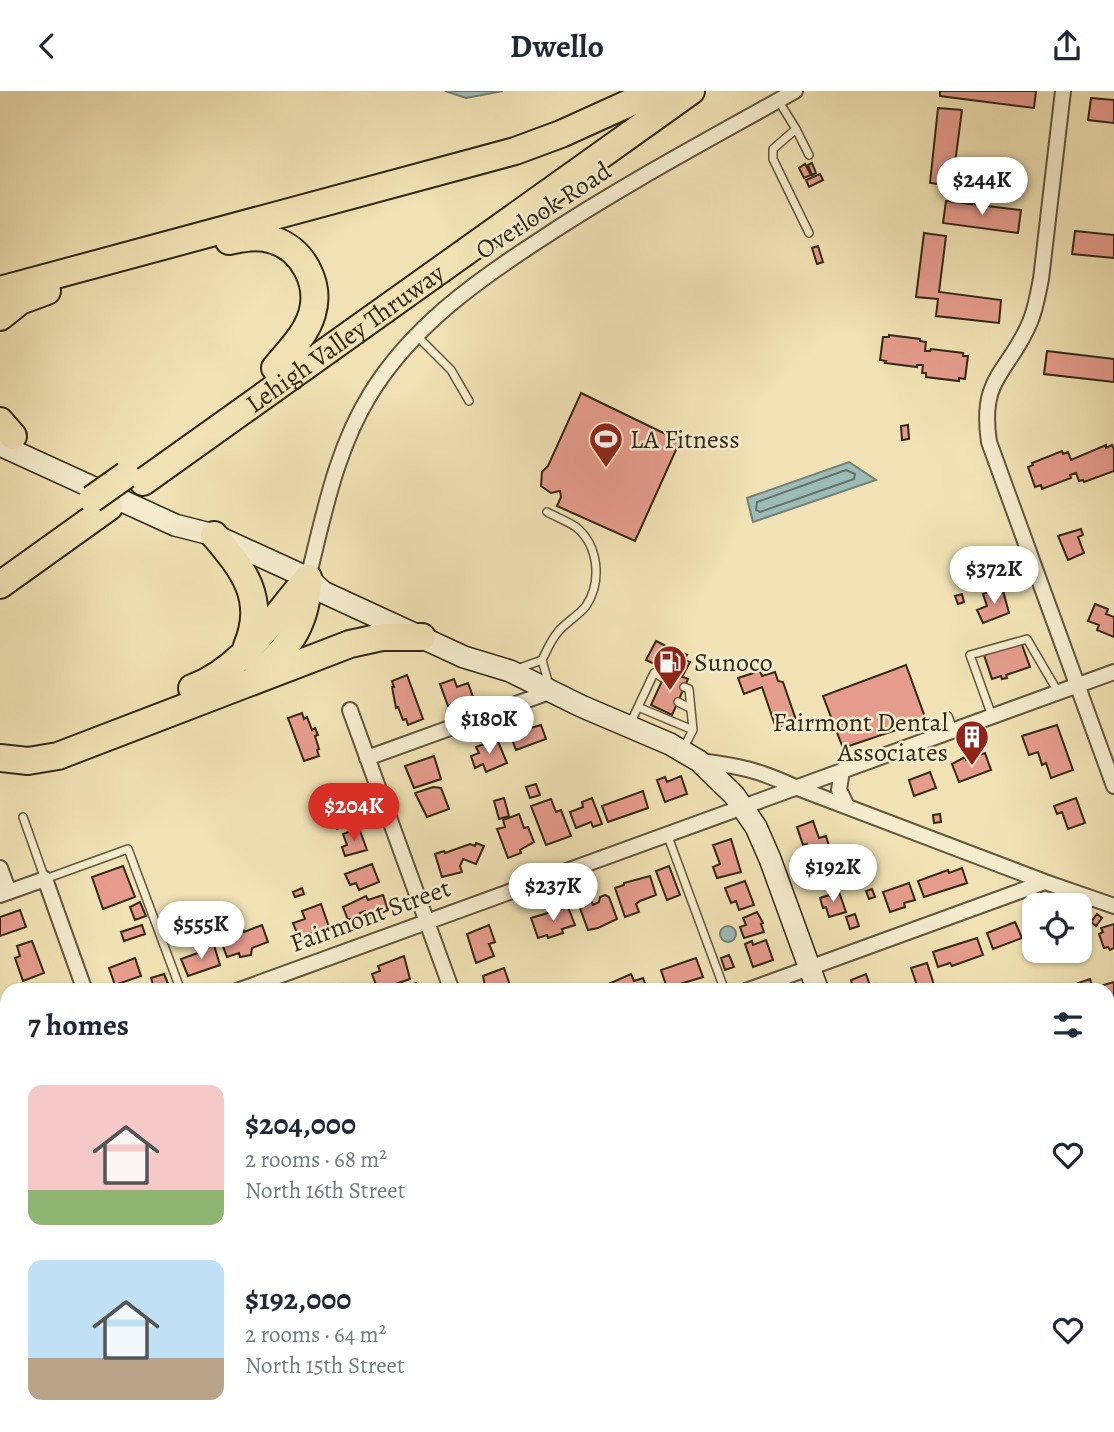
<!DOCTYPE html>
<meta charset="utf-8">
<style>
:root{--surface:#fff;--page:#f6f6f7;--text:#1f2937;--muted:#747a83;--accent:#d93025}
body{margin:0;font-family:Alegreya,serif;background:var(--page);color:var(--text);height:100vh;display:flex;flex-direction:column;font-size:26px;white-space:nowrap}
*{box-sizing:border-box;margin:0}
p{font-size:23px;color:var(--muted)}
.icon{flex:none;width:38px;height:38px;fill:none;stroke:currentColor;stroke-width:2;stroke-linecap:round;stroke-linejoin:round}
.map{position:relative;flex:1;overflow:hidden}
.sheet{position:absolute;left:0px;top:892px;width:1115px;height:450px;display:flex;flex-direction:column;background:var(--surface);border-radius:21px 21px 0 0;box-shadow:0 2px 5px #0004}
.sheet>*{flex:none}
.buttons{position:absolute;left:1022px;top:802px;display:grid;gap:14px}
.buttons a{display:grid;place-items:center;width:70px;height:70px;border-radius:14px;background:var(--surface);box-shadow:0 2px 5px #0004;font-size:35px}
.price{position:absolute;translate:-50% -60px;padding:0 16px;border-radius:24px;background:#fff;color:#222;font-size:23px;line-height:46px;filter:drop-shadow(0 2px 4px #0008)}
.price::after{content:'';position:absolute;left:50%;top:42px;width:21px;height:16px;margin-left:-10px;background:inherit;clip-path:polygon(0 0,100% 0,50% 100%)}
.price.current{background:var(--accent);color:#fff}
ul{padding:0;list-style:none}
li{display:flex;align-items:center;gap:21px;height:175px;padding:0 28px}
li span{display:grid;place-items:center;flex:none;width:196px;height:140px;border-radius:14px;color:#555}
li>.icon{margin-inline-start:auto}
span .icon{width:84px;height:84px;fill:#fffc;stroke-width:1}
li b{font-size:30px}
h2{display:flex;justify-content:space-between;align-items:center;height:84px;padding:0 28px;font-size:30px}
header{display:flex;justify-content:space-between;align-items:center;height:91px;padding:0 28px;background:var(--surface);font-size:32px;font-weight:700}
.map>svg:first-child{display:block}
.water{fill:#9dbcb6;stroke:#738077;stroke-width:2}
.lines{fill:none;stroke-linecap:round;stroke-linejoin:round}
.shore{stroke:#687267;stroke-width:2}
.building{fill:#e69c8d;stroke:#332718;stroke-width:2}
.service-casing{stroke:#62563f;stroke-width:10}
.minor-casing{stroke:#62563f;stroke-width:18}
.secondary-casing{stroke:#332718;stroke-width:24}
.motorway-casing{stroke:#332718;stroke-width:30}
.service{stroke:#f5ecce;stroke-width:7}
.minor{stroke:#f5ecce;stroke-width:14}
.secondary{stroke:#f5ecce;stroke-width:21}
.motorway{stroke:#f0e2b4;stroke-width:26}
.motorway-bridge-casing{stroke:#332718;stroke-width:30;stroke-linecap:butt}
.motorway-bridge{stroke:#f0e2b4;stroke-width:26}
.labels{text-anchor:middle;stroke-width:5;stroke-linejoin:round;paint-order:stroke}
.street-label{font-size:26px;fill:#332718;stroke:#f5ecce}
.poi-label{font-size:26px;fill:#332718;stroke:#f5ecce;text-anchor:start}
</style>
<header><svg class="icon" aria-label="back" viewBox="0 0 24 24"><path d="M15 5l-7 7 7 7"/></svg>Dwello<svg class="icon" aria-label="share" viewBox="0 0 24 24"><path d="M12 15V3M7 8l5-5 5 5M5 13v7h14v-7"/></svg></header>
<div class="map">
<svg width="1114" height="1341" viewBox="0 0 1114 1341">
<rect width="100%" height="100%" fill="#f0e2b4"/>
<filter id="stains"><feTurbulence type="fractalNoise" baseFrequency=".00286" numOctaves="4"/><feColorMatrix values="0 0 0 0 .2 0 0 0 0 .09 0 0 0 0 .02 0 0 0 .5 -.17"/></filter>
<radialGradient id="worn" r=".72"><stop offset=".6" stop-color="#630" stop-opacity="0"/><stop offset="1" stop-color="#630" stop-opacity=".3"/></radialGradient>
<path class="water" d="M445,0H503L466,7Z
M849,371L876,389L753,431L747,407Z
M720 843a8 8 0 1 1 16 0a8 8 0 1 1-16 0Z"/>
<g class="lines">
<path class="shore" d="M846,379L855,383L854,388L760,421L756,419L757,411Z"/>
</g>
<path class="building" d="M940,0H1036L1034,17L940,5Z
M1091,7L1114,9V32L1088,29Z
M938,17L962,19L952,95L930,92Z
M812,72L816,82L812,84L808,74Z
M805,73L811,84L804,87L799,77Z
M820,83L823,89L809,96L806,89Z
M946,110L1021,119L1018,142L943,132Z
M1075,140L1114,144V167L1072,163Z
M924,142L946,145L939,201L1001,209L999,232L936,225L938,208L916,206Z
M818,155L823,171L817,173L812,157Z
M889,244L920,248V250L926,251L925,260H930L931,258L963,262V265H968L965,288L959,287V290L926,286V282H922L923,274H917V276L885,272L886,270L880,269L883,246H889Z
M1047,260L1114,268V291L1044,283Z
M581,302L680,350L635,450L557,415L561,406L560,400L551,402L541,395L542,381L548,375Z
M908,334L909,348L902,349L901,335Z
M1106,354V357L1112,354L1114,359V380L1084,391L1083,389L1079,390L1076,382L1070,384L1071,387L1042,398L1041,394L1035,396L1028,376L1033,374L1032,372L1062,360L1063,363L1068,361L1071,369Z
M1081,438L1083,444L1078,446L1084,462L1068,469L1058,445Z
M985,462L996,485L978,491L970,467Z
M1002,496L1009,522L983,532L977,519L987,515L983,503Z
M962,503L964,511L958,513L955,505Z
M1095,513L1108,518L1106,523L1114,526V546L1097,539L1099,534L1088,530Z
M656,550L668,556L666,561L676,566L679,560L687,564L684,569L690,571L682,586L646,569Z
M1021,551L1030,576L1006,584L1007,587L1002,588L1001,585L992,588L984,564Z
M906,574L926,629L843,657L823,605Z
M667,579L688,588L672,624L651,614Z
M760,580L762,585L775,581L778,590L783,591L796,629L776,637L762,596L744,603L738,587Z
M407,584L423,628L408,634L406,628L403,629L398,616L396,617L392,596H394L392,590Z
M454,588L457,596L468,592L473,606L448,615L440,593Z
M302,622L304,628L307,626L312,639L315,637L318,644L315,645L319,658L317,659L319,665L304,670L288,627Z
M541,634L546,648L516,659L510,643Z
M1057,634L1073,679L1051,687L1046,672L1042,674L1038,661L1029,664L1022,645Z
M497,648L507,672L486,681L483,673L475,677L471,665L479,662L476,656Z
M985,662L991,679L959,691L952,673L965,666L966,669Z
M434,665L441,688L414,697L405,675Z
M930,681L936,697L914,705L909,689Z
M681,685L687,703L665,711L657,689L665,686L667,691Z
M536,693L540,704L530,707L526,696Z
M433,696L441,697L449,718L427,726L415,702Z
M344,698L351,715L347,717L352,732L337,738L329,717L323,719L319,707Z
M643,700L648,717L608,731L602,715Z
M504,707L509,725L499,728L494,710Z
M592,707L602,733L593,736L591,731L576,737L570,721L583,716L582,711Z
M1076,707L1085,732L1068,738L1062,721L1057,723L1054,715Z
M551,708L556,721L561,719L571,745L546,754L531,715Z
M519,723L524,737L528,736L534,751L520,759L521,762L508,767L497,738L505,736L503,729Z
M940,723L941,731L934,732L933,724Z
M813,730L819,747L826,745L829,755L810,762L807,753L803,754L797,736Z
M359,737L367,759L345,765L342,756L347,754L343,743Z
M731,748L741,781L717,787L713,776L720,773L713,754Z
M476,752L484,755L476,773L463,768L460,775L462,781L442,786L435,763L444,760L445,762L470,753L475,755Z
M830,766L832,772L835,770L842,788L820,796L812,785L816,784L814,772Z
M372,773L379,791L359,799L356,792L350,794L345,783Z
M123,775L135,806L103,818L92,786Z
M669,775L680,804L667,809L656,780Z
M962,777L967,792L924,806L918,790L948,779L949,782Z
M650,785L656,804L640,810L636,813L639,821L625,826L615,797L624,794V792Z
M745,790L754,814L739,819L736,810L731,812L725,797Z
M909,792L915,809L904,812L905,816L890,821L883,801Z
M302,797L304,803L295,806L293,801Z
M872,798L875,806L869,808L866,800Z
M839,801L846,821L829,826L826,816L823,817L820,807Z
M383,804L388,819L368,828L365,820L360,822L361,824L348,829L343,816L366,805L368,809Z
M605,804L609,806L617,828L598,837L588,839L577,809L589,805L593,814L599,811L600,806Z
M140,811L146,825L135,829L130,816Z
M321,813L329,836L299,847L293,832L305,828L302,820Z
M568,816L575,834L562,838L563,842L548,847L547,844L538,847L531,827Z
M20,819L26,836L0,845V826Z
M757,821L763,832L761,833L764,841L744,847L740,836L746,834L743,827Z
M855,823L859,835L850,838L846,826Z
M1097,823L1102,827L1096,835L1091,831Z
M1015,831L1022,847L993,858L987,842Z
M1114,833V857L1110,859L1108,856L1104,857L1099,843L1103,841L1101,837Z
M142,834L145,843L124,850L121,841Z
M262,834L268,851L252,857L251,864L240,866L239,862L227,866L220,847L235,842L236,845L235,840L243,837L244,841Z
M489,834L495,851L489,853L494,865L476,872L467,843Z
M977,847L983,864L952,875L950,872L938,876L933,861Z
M766,849L773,869L753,876L745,853L752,850L753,854Z
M32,850L44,882L23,890L15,867L20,865L17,855Z
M213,851L220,874L188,885L181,868L206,859L205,854Z
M729,864L734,876L725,879L721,867Z
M404,865L410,888L378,899L372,883L380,880L378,875Z
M135,867L141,885L115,894L109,877Z
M696,867L703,886L667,897L661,879Z
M927,872L936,900H919L911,877Z
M504,877L512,900H486L483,885Z
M164,883L169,895L155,900L151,887Z
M631,883L634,890L643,887L648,900H608L606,894Z
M866,883L870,895L876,893L878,900H854L851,889Z
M1090,888L1093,897L1114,891V909L1108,911V900H1081L1078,892Z
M416,892L418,900H403L402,897Z
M343,893L345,900H326Z
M7,1015V1034L0,1037V1018Z
M1114,1085V1105L1108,1106V1087Z
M0,1223L7,1227L0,1244Z
M1114,1263V1281L1112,1282L1108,1266Z
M184,1335H219L221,1341H187Z
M277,1335H302V1336L287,1341L285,1337L279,1340Z
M434,1335L435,1339L443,1336L445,1341H429L433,1340L432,1336Z
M446,1335H459L460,1339L448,1341Z
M464,1335H484V1336L466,1341Z
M642,1335H676L678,1341H645Z
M900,1335H913L915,1341H899Z
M924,1335H941L943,1341H926Z"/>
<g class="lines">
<g class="service-casing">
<path id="service" d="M778,9L796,38L773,58V68L809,142
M796,38L809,64
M417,245L451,279L469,310
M547,421C556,426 567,430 576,436C599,455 602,491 586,515C578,525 566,531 558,541C551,549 547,559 542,569L549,594
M517,578L542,569
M678,611L690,617
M638,616L693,639
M948,625L953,639
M992,625L970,564L1027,548L1058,601
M630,633L654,582L663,587
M683,658L693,639L689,598L684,596
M23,726L45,788L128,758L181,900
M667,743L725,900
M515,1335L517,1341
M883,1335L885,1341
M783,1341L800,1335"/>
</g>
<g class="minor-casing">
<path id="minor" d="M1063,0L1041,188C1038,202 1036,217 1030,231C1009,282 979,285 989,351L1114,695
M308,487C324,423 336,358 371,302C412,236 475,191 538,150C621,95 708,49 795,0
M350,619L452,900
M367,667L552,600
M700,670C739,675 759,679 795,696L1045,791L1114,815
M842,679L839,699L847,715
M0,777L9,801
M0,804L45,788L85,900
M237,900L1114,581
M746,900L1045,791
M1108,952L1114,950
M0,986L7,984
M1108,1135L1114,1133
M0,1170L7,1168
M1108,1318L1114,1316
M243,1335L245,1341
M611,1335L613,1341
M35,1341L51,1335
M537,1341L553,1335
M1045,1341L1061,1335"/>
</g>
<g class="secondary-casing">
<path id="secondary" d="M0,354L175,434L214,444L308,487L323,501L464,566L510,580L581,615L670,653L699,670L734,704L756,736L770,768L818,900
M0,1281L7,1285
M97,1335L107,1341
M975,1335L978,1341"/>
</g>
<g class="motorway-casing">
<g id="motorway">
<path d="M229,150C243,147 258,144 273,149C303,158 321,193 312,223C306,244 288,261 275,277"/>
<path d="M0,199L515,60L561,43L656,0"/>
<path d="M0,226L20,210L47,200"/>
<path d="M0,330L13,345"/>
<path id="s1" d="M143,391L691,0"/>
<path d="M214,444C243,478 267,508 247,555"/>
<path d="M0,494L109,416"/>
<path d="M258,582C291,557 308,528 308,487"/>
<path d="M192,597C244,578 272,527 308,487"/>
<path d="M0,667L28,670L58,665L350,553L382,546H422"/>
</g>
</g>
<use href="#service" class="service"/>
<use href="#minor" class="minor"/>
<use href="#secondary" class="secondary"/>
<use href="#motorway" class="motorway"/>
<g class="motorway-bridge-casing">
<path id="motorway-bridge" d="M92,408L126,384"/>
</g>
<use href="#motorway-bridge" class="motorway-bridge"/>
</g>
<defs>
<g id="stadium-pin" transform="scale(1.75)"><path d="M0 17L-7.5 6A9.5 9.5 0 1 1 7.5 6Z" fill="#8f2418" stroke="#f5ecce"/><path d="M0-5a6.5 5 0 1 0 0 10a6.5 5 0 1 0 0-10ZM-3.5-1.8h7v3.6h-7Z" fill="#fff"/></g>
<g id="fuel-pin" transform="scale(1.75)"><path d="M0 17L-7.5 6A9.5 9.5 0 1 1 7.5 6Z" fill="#8f2418" stroke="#f5ecce"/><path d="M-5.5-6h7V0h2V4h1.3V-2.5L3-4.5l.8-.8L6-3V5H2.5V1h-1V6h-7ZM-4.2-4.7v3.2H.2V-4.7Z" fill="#fff"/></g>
<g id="building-pin" transform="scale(1.75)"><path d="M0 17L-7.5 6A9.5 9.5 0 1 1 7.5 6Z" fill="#8f2418" stroke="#f5ecce"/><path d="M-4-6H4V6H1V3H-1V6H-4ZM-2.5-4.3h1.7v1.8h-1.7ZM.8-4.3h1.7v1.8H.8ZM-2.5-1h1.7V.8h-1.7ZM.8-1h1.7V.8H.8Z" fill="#fff"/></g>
</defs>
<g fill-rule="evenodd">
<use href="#stadium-pin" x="606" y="348"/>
<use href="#fuel-pin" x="670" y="571"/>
<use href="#building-pin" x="972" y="646"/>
</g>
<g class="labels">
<g class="street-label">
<text transform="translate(543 119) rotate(-33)" y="9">Overlook Road</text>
<text dy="9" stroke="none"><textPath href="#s1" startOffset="248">Lehigh Valley Thruway</textPath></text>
<text transform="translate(370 824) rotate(-20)" y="9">Fairmont Street</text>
</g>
<g class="poi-label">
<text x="630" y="357">LA Fitness</text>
<text x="694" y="580">Sunoco</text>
<text x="948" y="640" text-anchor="end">Fairmont Dental<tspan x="948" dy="30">Associates</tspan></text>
</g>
</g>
<rect width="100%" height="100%" filter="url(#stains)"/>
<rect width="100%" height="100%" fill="url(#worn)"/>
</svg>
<div class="buttons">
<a><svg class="icon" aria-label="locate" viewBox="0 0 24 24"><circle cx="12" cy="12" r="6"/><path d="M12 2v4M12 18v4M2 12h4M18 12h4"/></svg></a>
</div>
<b class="price" style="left:982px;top:126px">$244K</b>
<b class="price" style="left:994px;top:515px">$372K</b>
<b class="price" style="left:489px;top:665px">$180K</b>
<b class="price current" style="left:354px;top:752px">$204K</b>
<b class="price" style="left:833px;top:813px">$192K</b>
<b class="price" style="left:553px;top:832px">$237K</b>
<b class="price" style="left:201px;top:870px">$555K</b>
<section class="sheet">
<h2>7 homes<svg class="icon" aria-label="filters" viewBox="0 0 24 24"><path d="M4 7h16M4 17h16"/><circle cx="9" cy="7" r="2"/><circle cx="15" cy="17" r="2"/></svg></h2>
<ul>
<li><span style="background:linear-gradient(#f6c9c9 75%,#8fb573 0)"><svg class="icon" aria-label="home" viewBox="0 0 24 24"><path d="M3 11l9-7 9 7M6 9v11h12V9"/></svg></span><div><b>$204,000</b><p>2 rooms · 68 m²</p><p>North 16th Street</p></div><svg class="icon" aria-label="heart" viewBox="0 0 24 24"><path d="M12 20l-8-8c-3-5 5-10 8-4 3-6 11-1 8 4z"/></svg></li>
<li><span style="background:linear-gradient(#bfe0f5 70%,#b9a48a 0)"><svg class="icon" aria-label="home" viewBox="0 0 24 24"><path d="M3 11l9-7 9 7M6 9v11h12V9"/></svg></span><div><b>$192,000</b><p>2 rooms · 64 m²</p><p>North 15th Street</p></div><svg class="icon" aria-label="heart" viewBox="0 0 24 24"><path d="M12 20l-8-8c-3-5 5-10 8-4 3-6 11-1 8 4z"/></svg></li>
</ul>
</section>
</div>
